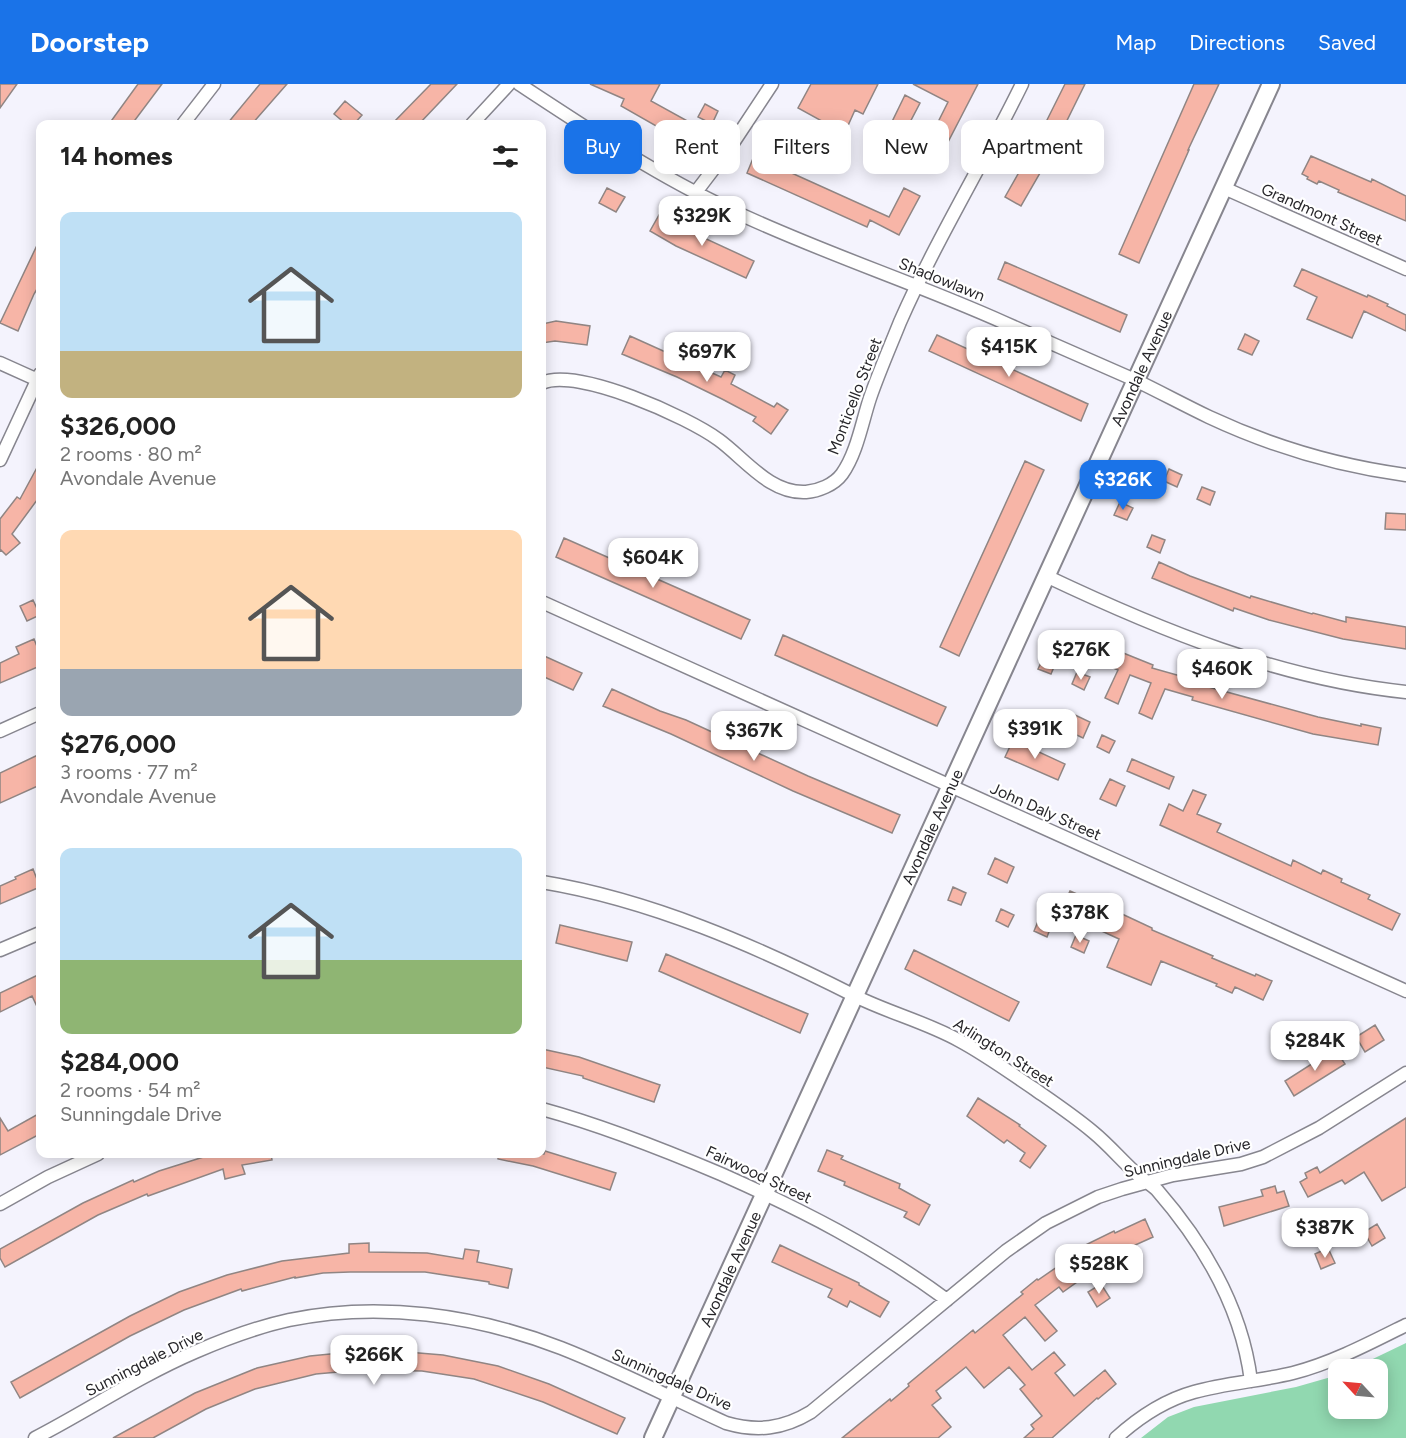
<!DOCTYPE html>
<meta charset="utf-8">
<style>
:root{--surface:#fff;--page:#f2f2f2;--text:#222;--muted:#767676;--accent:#1a73e8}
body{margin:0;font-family:Figtree,sans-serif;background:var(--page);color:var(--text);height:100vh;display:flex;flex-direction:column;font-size:22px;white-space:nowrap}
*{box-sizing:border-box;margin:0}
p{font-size:20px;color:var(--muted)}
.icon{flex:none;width:33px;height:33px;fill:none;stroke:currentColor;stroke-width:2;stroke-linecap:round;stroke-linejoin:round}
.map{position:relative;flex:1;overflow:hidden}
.side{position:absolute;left:36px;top:36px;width:510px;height:1038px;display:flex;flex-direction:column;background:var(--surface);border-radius:12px;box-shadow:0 3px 15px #0003}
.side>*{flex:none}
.top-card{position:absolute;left:564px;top:36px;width:570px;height:54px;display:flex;gap:12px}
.needle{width:39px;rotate:296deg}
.fabs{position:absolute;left:1328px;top:1275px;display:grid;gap:12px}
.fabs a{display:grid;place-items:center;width:60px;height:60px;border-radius:12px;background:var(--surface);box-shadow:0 3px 15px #0003;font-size:30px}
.price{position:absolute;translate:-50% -51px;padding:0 14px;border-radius:12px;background:#fff;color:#222;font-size:20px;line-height:39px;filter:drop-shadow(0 2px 3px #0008)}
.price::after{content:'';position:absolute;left:50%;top:36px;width:18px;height:14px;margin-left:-9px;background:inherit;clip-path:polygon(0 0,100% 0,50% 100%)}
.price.on{background:var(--accent);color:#fff}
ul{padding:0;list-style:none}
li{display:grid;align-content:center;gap:12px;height:318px;padding:0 24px}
li span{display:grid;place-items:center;height:186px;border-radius:12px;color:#555}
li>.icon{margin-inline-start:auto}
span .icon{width:108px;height:108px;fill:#fffc;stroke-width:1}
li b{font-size:26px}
h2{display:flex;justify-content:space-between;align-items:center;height:72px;padding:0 24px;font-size:26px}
.pill{padding:0 21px;border-radius:12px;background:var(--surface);box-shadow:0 3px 15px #0003;font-size:21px;line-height:54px}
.pill.on{background:var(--accent);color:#fff}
header{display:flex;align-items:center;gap:36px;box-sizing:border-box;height:84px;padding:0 30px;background:var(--accent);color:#fff}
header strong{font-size:28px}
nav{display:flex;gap:33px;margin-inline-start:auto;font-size:21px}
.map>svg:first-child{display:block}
.green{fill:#91d8b0}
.building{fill:#f7b5a7;stroke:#908583;stroke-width:1.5}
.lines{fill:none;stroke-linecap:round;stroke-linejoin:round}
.street-casing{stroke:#87868f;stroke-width:15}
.secondary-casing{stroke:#87868f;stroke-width:20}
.street{stroke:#fff;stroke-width:12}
.secondary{stroke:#fff;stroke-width:16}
.labels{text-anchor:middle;stroke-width:4.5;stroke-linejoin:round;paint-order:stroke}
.street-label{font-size:16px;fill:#27262a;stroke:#fff}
</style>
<header>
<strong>Doorstep</strong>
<nav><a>Map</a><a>Directions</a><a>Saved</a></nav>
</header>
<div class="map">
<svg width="1406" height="1354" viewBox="0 0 1406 1354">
<rect width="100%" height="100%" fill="#f4f3fd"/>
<path class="green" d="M1406,1259V1354H1141L1168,1333L1194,1323L1296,1303L1338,1291V1324H1377V1286L1352,1285Z"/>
<path class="building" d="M0,0H17L0,24Z
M138,0H162L132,40H109Z
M260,0H287L252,40H227Z
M431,0H457L419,40H392Z
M590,0H660L651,17L702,45L693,63L621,22L624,15Z
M811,0H878L863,30L855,26L842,55L828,49L831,42L798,24Z
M913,0H978L947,60L945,59L930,87L914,78L921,66L887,48L905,11L920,19L907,44L929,56L948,18Z
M1065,0H1085L1047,77L1021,122L1005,113L1035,60Z
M1194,0H1219L1188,66H1189L1139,179L1119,170Z
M345,17L362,31L354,40H346L334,30Z
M705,20L718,27L712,40L698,33Z
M754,72L889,133L904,104L920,112L899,151L870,136L867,143L747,89Z
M1311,72L1371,98L1372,95L1406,112V137L1338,108L1339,106L1319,97L1317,100L1307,95L1308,93L1302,90Z
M607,104L625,113L616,128L599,119Z
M659,131L676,140V141L754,177L746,194L676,162L650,147Z
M40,155V200L34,210L18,247L0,239Z
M1005,178L1127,231L1120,248L998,195Z
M1302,185L1367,213L1368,211L1388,220L1387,222L1406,231V247L1364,227L1352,254L1307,235L1317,213L1294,202Z
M556,237L590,242L587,261L555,257L542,259V240Z
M1245,250L1259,257L1252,271L1238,265Z
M937,251L1088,320L1081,337L929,267Z
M630,252L721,293L725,286L735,291L731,300L774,323L777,319L788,326L771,350L753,337L756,333L722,315L677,293L622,270Z
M1025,377L1044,386L959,572L940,563Z
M40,378V412L12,450L20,459L6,471L1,466L0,467V435L17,413L20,415Z
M1169,385L1182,391L1177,403L1164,397Z
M1202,403L1215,408L1210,421L1197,415Z
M1120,418L1133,424L1127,436L1114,431Z
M1386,429L1406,430V446L1385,445Z
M1152,451L1165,456L1160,469L1147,463Z
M564,454L750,536L741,555L556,473Z
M1159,478L1190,492L1250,514L1251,512L1312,530L1313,529L1346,538V533L1406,543V565L1343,555L1269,536L1234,524L1233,527L1152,494Z
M33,516L40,531L27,537L20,522Z
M783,551L946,623L937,642L775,571Z
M34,555L40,570V582L0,599V579L19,570L16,563Z
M1101,560L1153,581L1152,584L1184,593L1183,596L1318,633L1361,642V640L1381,644L1378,661L1313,650L1192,616L1193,613L1165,605L1152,635L1139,629L1151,599L1130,591L1118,620L1105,614L1118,586L1095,576Z
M542,571L582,589L573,606L542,592Z
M1044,572L1056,578L1051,590L1038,585Z
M1077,588L1090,593L1084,606L1072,600Z
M612,605L660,627L686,636L808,692L900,731L892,749L793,707L671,650L603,622Z
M1018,627L1031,633L1025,645L1013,640Z
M1075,631L1090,638L1083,654L1068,647Z
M1102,651L1115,657L1109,669L1097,663Z
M1013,656L1065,680L1058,696L1005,673Z
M40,670V701L0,719V689Z
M1132,675L1174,693L1169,705L1127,687Z
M1110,695L1125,702L1116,722L1100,715Z
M1193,706L1206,711L1197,730L1221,740L1217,748L1291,782L1293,776L1321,790L1323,786L1342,795L1341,798L1370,811L1368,815L1400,830L1392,846L1160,741L1169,720L1183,727Z
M995,774L1014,783L1007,799L988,790Z
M33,785L40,803L0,820V802L16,795L15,793Z
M953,803L966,809L961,821L948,816Z
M1070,807L1086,814L1076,836L1060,829Z
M1107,823L1152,844V846L1213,872L1212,874L1255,892L1256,890L1272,897L1263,916L1235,903L1232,909L1216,902L1217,900L1161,877L1151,901L1107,883L1119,855L1097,845Z
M1001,825L1014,831L1008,843L996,837Z
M1039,835L1052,840L1047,853L1034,847Z
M560,841L632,858L627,877L556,859Z
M1076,851L1089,857L1084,869L1071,863Z
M914,866L1019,918L1009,937L905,885Z
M666,870L808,930L800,949L659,887Z
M40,890V929L32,912L0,928V909Z
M1375,941L1384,956L1365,968L1356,953Z
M542,965L579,973L660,1001L654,1018L583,994V992L542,983Z
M1335,965L1345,980L1294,1012L1285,997Z
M978,1014L1020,1041L1019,1042L1046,1062L1030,1084L1020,1077L1025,1069L1007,1056L1004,1059L967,1032Z
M40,1029V1050L0,1071V1034L8,1047Z
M1406,1034V1103L1382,1117L1364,1088L1345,1100L1342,1096L1308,1113L1300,1098L1307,1094L1305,1089L1317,1083L1320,1089Z
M827,1066L843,1072L841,1075L900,1100L899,1104L930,1121L919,1141L904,1133L907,1128L844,1101L845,1098L818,1087Z
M545,1067L616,1089L610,1106L533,1082L498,1075V1070H544Z
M213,1070H271L272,1076L242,1081L245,1090L225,1095L223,1085L148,1112L147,1110L98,1131L5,1183L0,1174V1165L83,1119L133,1096L134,1098L159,1087Z
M1275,1102L1277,1109L1284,1107L1289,1122L1224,1142L1219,1123L1263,1112L1261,1106Z
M1145,1135L1153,1153L1124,1166L1127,1172L1110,1180L1106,1170L1070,1188L1077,1198L1063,1208L1059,1203L1035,1221L1057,1247L1045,1257L1025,1233L1003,1251L1032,1286L1054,1268L1065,1281L1055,1289L1074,1312L1105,1286L1116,1300L1098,1315L1097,1314L1052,1354H1024L1034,1345L1031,1341L1042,1332L1020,1305L1025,1301L1009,1283L984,1304L966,1283L936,1307L941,1314L932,1321L951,1343L938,1354H842L890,1315L891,1317L909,1302L908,1300L973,1246L975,1249L1023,1210L1021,1208L1037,1195L1038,1196L1073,1172L1071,1168L1114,1147L1115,1149Z
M1377,1140L1385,1154L1372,1162L1364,1148Z
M369,1159V1168L427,1169L463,1175L465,1165L479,1167L477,1178L512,1185L508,1204L489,1200V1198L425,1188H350L323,1189L295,1194V1193L242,1207L241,1205L184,1226L130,1252L20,1314L11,1298L130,1232L179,1208L227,1191L282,1177L349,1169V1160Z
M780,1161L859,1199V1201L889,1218L880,1233L850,1217L847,1223L828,1213L832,1205L772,1178Z
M1328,1164L1335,1179L1321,1185L1315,1170Z
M1101,1200L1110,1214L1097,1223L1088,1208Z
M361,1267H395L443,1271L498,1282L549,1300L625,1334L617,1350L543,1318L474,1295L422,1287L361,1286L316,1290L255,1305L206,1325L153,1354H113L195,1309L257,1284L310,1272Z"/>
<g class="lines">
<g class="street-casing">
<path id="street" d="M519,0C586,44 656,91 729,125C819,168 914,198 1005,239C1048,258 1092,277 1135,296C1160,308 1184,321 1209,333C1271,362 1339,382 1406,391
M183,40L214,0
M472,40L509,0
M1224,104L1406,185
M696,108L731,62L772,0
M0,279L40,297
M542,299C577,283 688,333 719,356C745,375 770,410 806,408C818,407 834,401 842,390C857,369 862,338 870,314C879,288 890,263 900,238C936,156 983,80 1022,0
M0,376L40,290
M1046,492C1160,546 1279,595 1406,608
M542,518L1406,907
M0,647L40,629
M542,798C651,816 756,862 855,912C889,929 926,938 960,957C986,971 1009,988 1033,1004C1053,1018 1074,1032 1093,1048C1109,1061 1123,1078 1139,1092C1145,1097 1152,1101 1157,1106C1204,1160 1242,1225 1251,1297
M0,866L40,849
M542,1025C604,1042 662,1065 721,1090C802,1126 875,1163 947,1216
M0,1120L48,1093L98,1070
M35,1354C89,1326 139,1292 195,1268C225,1255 257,1243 289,1236C379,1217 476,1231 561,1264C617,1286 671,1314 726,1339C757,1348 783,1345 811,1328L1006,1167L1046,1139L1098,1113L1122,1105L1173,1091L1241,1080L1263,1073L1319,1044L1406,989
M1116,1354C1138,1334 1165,1316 1194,1308C1226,1299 1260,1297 1293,1289C1332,1279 1370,1259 1406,1241"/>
</g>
<g class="secondary-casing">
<g id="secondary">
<path id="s1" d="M653,1354L1271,0"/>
</g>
</g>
<use href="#street" class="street"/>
<use href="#secondary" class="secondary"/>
</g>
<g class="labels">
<g class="street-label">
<text transform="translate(1322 130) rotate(24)" y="6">Grandmont Street</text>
<text transform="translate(942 195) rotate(22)" y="6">Shadowlawn</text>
<text dy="6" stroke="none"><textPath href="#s1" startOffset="1176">Avondale Avenue</textPath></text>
<text transform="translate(854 312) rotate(-69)" y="6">Monticello Street</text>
<text transform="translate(1046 727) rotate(24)" y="6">John Daly Street</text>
<text dy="6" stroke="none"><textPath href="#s1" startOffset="672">Avondale Avenue</textPath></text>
<text transform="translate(1004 968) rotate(32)" y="6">Arlington Street</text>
<text transform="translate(1187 1073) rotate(-13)" y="6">Sunningdale Drive</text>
<text transform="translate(759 1090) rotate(25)" y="6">Fairwood Street</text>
<text dy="6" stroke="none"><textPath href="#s1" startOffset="186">Avondale Avenue</textPath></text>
<text transform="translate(144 1278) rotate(-27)" y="6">Sunningdale Drive</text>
<text transform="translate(672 1295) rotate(24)" y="6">Sunningdale Drive</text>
</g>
</g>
</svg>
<div class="fabs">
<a><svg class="needle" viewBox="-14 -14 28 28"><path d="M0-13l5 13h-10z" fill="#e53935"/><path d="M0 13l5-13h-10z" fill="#767676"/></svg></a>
</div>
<b class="price" style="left:702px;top:163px">$329K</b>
<b class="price" style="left:1009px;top:294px">$415K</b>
<b class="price" style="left:707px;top:299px">$697K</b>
<b class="price on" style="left:1123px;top:427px">$326K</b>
<b class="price" style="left:653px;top:505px">$604K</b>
<b class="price" style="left:1081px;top:597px">$276K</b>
<b class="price" style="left:1222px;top:616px">$460K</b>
<b class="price" style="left:1035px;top:676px">$391K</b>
<b class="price" style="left:754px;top:678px">$367K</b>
<b class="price" style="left:1080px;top:860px">$378K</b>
<b class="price" style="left:1315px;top:988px">$284K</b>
<b class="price" style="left:1325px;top:1175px">$387K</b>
<b class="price" style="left:1099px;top:1211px">$528K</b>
<b class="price" style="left:374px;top:1302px">$266K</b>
<div class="top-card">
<a class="pill on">Buy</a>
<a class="pill">Rent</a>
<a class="pill">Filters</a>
<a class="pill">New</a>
<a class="pill">Apartment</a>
</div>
<section class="side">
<h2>14 homes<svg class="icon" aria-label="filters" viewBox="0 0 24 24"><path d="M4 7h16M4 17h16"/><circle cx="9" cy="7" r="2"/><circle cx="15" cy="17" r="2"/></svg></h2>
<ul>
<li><span style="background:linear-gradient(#bfe0f5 75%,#c2b280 0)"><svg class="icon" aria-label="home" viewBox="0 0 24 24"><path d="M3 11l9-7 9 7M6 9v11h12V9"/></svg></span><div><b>$326,000</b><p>2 rooms · 80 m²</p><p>Avondale Avenue</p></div></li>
<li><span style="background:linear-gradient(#ffd9b3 75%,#9aa5b1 0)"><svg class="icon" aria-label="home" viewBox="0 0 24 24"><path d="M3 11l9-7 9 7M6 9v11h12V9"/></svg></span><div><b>$276,000</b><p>3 rooms · 77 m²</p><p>Avondale Avenue</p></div></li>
<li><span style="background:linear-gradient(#bfe0f5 60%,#8fb573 0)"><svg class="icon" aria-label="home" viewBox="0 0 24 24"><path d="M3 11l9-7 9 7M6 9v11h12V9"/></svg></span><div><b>$284,000</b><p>2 rooms · 54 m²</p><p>Sunningdale Drive</p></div></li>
</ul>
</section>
</div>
